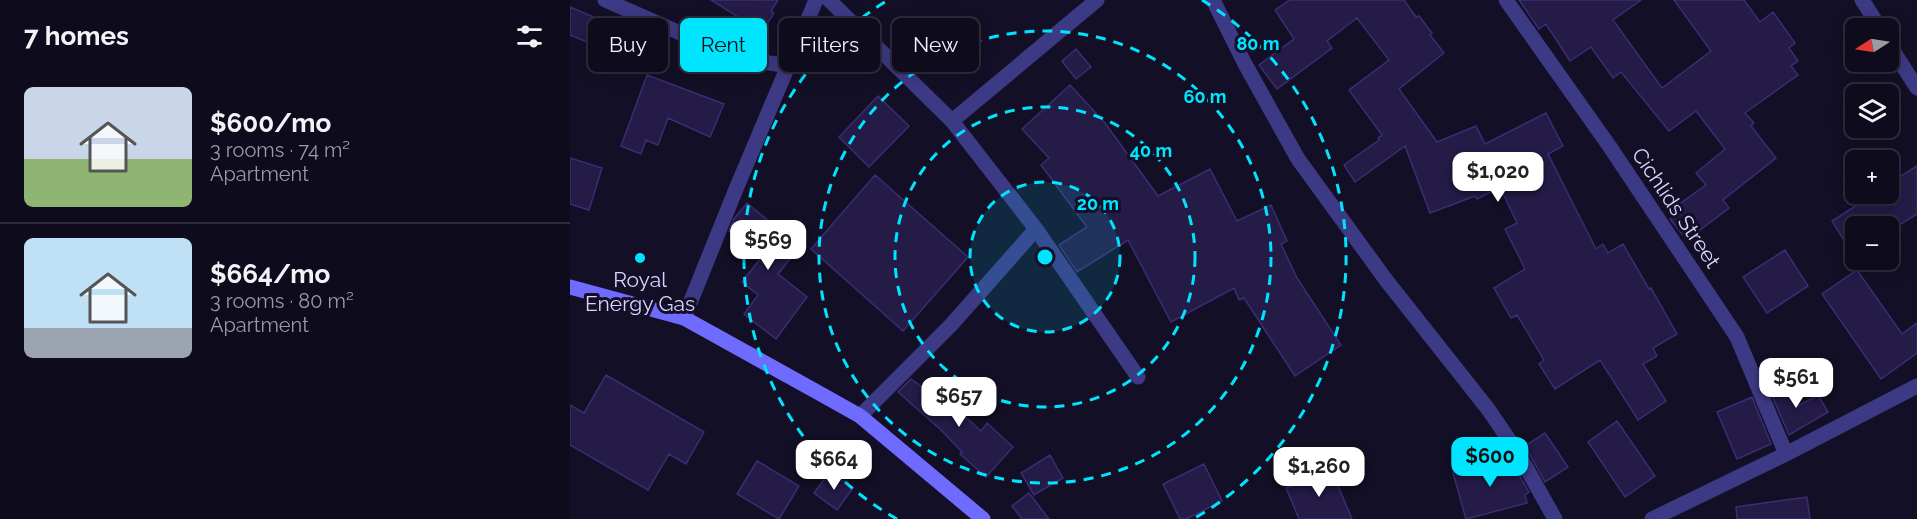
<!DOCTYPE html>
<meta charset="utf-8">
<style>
:root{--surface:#0e0b1c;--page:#171425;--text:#f1f3f6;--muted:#9b9ba3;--line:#2e2b3b;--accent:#00e5ff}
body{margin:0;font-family:Raleway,sans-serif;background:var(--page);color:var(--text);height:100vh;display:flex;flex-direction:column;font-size:22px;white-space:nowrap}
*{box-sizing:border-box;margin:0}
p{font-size:20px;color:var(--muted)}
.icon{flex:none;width:33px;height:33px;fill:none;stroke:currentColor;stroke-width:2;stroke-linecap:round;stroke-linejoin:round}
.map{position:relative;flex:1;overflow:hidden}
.side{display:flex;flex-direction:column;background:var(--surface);width:570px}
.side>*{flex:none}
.top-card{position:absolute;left:18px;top:18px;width:570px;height:54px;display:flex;gap:12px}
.needle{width:39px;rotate:258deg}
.buttons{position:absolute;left:1275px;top:18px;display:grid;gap:12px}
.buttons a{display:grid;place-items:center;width:54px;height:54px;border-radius:9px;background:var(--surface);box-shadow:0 3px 15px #0003,0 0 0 2px var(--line);font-size:30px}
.price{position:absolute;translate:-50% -51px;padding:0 14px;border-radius:12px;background:#fff;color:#222;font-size:20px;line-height:39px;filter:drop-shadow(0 2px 3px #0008)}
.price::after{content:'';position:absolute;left:50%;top:36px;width:18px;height:14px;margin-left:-9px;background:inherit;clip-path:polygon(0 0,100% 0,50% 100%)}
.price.on{background:var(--accent);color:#111}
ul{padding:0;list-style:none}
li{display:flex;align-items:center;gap:18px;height:150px;padding:0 24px}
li+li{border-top:2px solid var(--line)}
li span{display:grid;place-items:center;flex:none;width:168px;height:120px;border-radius:9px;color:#555}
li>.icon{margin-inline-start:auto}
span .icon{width:72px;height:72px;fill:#fffc;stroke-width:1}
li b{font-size:26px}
h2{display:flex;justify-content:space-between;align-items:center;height:72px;padding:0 24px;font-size:26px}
.pill{padding:0 21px;border-radius:9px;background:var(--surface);box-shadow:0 3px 15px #0003,0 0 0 2px var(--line);font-size:21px;line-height:54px}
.pill.on{background:var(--accent);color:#111}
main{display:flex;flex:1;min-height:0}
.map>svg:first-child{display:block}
.building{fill:#241b47;stroke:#3b2d73;stroke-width:1.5}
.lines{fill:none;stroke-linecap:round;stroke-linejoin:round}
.minor{stroke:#3d3a85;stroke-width:15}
.secondary{stroke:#6f6bff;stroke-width:15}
.ring{fill:none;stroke:#00e5ff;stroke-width:3;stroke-dasharray:10 8}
.poi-dot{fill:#00e5ff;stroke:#130f26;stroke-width:2}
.labels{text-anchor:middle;stroke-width:6;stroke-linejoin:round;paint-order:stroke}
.street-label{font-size:21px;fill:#d9d4ff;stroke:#130f26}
.poi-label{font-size:21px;fill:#d9d4ff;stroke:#130f26}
.centre{fill:#00e5ff;stroke:#130f26;stroke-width:3}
.ring-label{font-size:18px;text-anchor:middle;font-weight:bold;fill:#00e5ff;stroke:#130f26;stroke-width:6;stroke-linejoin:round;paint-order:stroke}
</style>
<main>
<section class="side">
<h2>7 homes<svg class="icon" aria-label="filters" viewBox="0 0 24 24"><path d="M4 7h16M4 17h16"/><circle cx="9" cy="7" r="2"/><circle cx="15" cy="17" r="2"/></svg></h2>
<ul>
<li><span style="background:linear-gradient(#c9d6e8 60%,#8fb573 0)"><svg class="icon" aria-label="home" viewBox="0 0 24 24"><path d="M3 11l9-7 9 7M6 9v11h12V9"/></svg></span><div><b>$600/mo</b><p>3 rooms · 74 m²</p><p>Apartment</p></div></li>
<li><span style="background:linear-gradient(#bfe0f5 75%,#9aa5b1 0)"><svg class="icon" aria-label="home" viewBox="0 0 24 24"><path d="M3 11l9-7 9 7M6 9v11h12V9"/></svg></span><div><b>$664/mo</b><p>3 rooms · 80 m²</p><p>Apartment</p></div></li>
</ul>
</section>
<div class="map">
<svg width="1347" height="519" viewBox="0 0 1347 519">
<rect width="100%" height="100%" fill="#130f26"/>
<path class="building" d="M141,0H208L201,11L204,13L192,32Z
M720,0H834L846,17L849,16L862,33L860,35L874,53L829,89L867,142L906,126L915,144L976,113L993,146L978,154L1026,249L1033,244L1038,253L1053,244L1079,289L1081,288L1107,334L1083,348L1087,356L1073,364L1096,401L1068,420L1030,360L985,389L969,364L974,360L947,315L941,318L924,288L955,269L935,229L947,223L930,187L907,199L905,196L860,213L835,146L785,182L774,165L809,140L808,138L812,135L779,90L819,60L787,18L757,41L762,48L707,89L689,65L724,39L705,10Z
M949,0H1071L1043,20L1092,88L1141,51L1104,0H1174L1190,22L1203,12L1225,43L1219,48L1228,61L1221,66L1228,75L1175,113L1184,123L1181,126L1206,158L1153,200L1159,208L1117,240L1100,219L1105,215L1101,210L1136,185L1126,173L1155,149L1126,111L1099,131L1051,72L1043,78L1021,47L1000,61L976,24L969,29Z
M0,7L51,29L41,52L0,35Z
M506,49L521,67L506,79L492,61Z
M77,75L154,104L140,137L98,118L88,145L76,140L71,154L51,146Z
M500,85L535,123L588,196L640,169L667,221L701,205L717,241L711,244L727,278L771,345L725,376L674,298L669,300L664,288L601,322L558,240L507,272L489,245L517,227L471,165L479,158L452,129Z
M308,96L339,126L299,167L269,137Z
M0,158L32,168L19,210L0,204Z
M1347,166V214L1318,232V226H1286V253L1283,255L1262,221L1304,194H1318V184Z
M305,175L398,257L333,331L241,249Z
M177,203L230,247L208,274L237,297L206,339L174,314L188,295L172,282L191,258L159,231L164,219Z
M1215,250L1238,286L1197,313L1173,277Z
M1287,270L1332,334L1347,323V353L1311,379L1252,294Z
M36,375L134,432L116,464L99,454L78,490L0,445V405L14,413Z
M341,379L354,388L356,385L373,401L375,398L411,431L417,423L443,447L416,477L390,454L392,452L371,430L328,392Z
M1215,382L1226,407L1248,395L1258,412L1219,435L1199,389Z
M1182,397L1201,444L1167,459L1147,412Z
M1047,421L1085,476L1055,497L1018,442Z
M975,433L998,467L975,482L955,446Z
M480,455L493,478L464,495L451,473Z
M938,456L959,492L955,495L957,503L896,519L883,473Z
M187,461L229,486L209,519L167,494Z
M634,464L652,501L616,519H610L593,484Z
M761,469L782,519H729L716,488Z
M260,471L283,488L267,510L244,493Z
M459,493L479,519H452L442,506Z
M1237,497L1240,519H1167L1166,507Z"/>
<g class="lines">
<path class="minor" d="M35,0L167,58L219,66
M259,0L382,121L466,229L568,377
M643,0L675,64L728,159L816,280L918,409L948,453L985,519
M936,0L1040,147L1167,337L1216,454
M1292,0L1310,28
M1318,43L1347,88
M382,121L527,0
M114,318L166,189L246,0
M290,416L381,325L466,229
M1082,519L1216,454L1347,386"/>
<path class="secondary" d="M0,287L114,318L249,393L290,416L413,519"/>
</g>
<circle cx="475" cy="257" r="75" fill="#00e5ff" fill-opacity=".12"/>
<g class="ring">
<circle cx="475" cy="257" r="75"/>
<circle cx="475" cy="257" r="150"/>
<circle cx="475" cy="257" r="226"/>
<path d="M327 519A301 301 0 0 1 318 0M632 0A301 301 0 0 1 623 519"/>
</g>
<circle class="poi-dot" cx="70" cy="258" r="6"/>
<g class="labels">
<g class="street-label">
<text transform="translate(1106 208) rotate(56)" y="7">Cichlids Street</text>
</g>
<g class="poi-label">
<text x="70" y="287">Royal<tspan x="70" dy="24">Energy Gas</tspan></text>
</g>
</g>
<circle cx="475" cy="257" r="9" class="centre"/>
<g class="ring-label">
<text x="688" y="50">80 m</text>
<text x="635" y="103">60 m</text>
<text x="581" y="157">40 m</text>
<text x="528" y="210">20 m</text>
</g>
</svg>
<div class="buttons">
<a><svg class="needle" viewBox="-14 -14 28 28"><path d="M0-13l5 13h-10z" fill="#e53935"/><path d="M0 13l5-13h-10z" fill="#9b9ba3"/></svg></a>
<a><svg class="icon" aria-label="layers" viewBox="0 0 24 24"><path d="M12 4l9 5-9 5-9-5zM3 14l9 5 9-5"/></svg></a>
<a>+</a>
<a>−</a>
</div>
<b class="price" style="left:928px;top:203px">$1,020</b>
<b class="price" style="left:198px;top:271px">$569</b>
<b class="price" style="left:1226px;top:409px">$561</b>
<b class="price" style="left:389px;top:428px">$657</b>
<b class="price on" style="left:920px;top:488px">$600</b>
<b class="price" style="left:264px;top:491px">$664</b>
<b class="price" style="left:749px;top:498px">$1,260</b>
<div class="top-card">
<a class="pill">Buy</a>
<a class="pill on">Rent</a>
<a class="pill">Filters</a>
<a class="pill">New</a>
</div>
</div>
</main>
